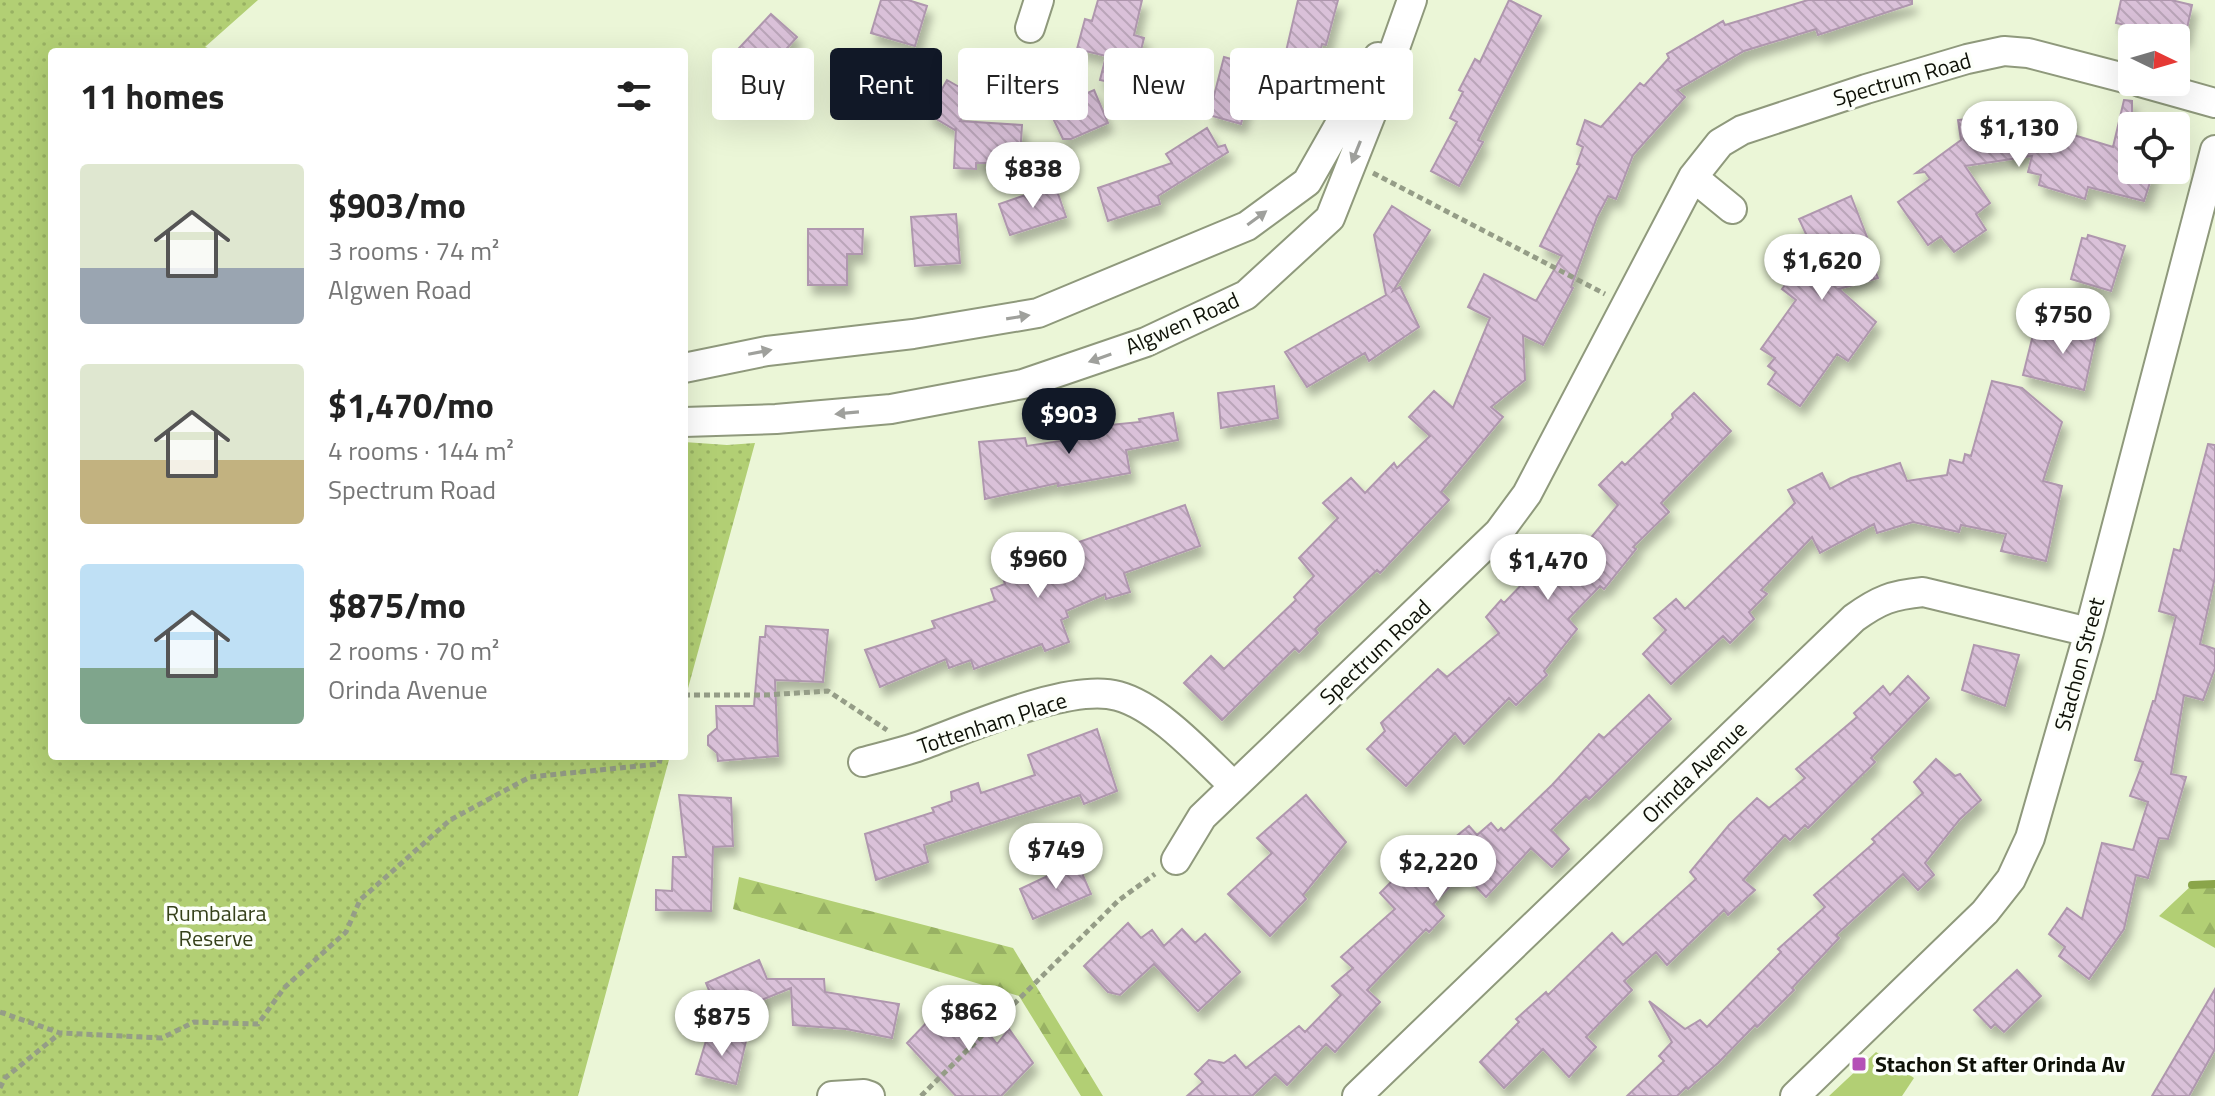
<!DOCTYPE html>
<meta charset="utf-8">
<style>
:root{--surface:#fff;--page:#f6f6f6;--text:#222;--muted:#767676;--accent:#111827}
body{margin:0;font-family:"Titillium Web",sans-serif;background:var(--page);color:var(--text);height:100vh;display:flex;flex-direction:column;font-size:30px;white-space:nowrap}
*{box-sizing:border-box;margin:0}
p{font-size:26px;color:var(--muted)}
.icon{flex:none;width:44px;height:44px;fill:none;stroke:currentColor;stroke-width:2;stroke-linecap:round;stroke-linejoin:round}
.map{position:relative;flex:1;overflow:hidden}
.details{position:absolute;left:48px;top:48px;width:640px;height:712px;display:flex;flex-direction:column;background:var(--surface);border-radius:8px;box-shadow:0 8px 32px #0002}
.details>*{flex:none}
.top-card{position:absolute;left:712px;top:48px;width:760px;height:72px;display:flex;gap:16px}
.needle{width:52px;rotate:95deg}
.buttons{position:absolute;left:2118px;top:24px;display:grid;gap:16px}
.buttons a{display:grid;place-items:center;width:72px;height:72px;border-radius:8px;background:var(--surface);box-shadow:0 8px 32px #0002;font-size:40px}
.price{position:absolute;translate:-50% -68px;padding:0 18px;border-radius:28px;background:#fff;color:#222;font-size:26px;line-height:52px;filter:drop-shadow(0 2px 4px #0008)}
.price::after{content:'';position:absolute;left:50%;top:48px;width:24px;height:18px;margin-left:-12px;background:inherit;clip-path:polygon(0 0,100% 0,50% 100%)}
.price.on{background:var(--accent);color:#fff}
ul{padding:0;list-style:none}
li{display:flex;align-items:center;gap:24px;height:200px;padding:0 32px}
li span{display:grid;place-items:center;flex:none;width:224px;height:160px;border-radius:8px;color:#555}
li>.icon{margin-inline-start:auto}
span .icon{width:96px;height:96px;fill:#fffc;stroke-width:1}
li b{font-size:34px}
h2{display:flex;justify-content:space-between;align-items:center;height:96px;padding:0 32px;font-size:34px}
.chip{padding:0 28px;border-radius:8px;background:var(--surface);box-shadow:0 8px 32px #0002;font-size:28px;line-height:72px}
.chip.on{background:var(--accent);color:#fff}
.map>svg:first-child{display:block}
.green{fill:#b2cf74}
.forest{fill:url(#forest-firs)}
.park{fill:url(#park-dots)}
.lines{fill:none;stroke-linecap:round;stroke-linejoin:round}
.stream{stroke:#8aa54a;stroke-width:8}
.building{fill:url(#building-back-hatch);stroke:#af97ae;stroke-width:2;filter:url(#shadow)}
.minor-casing{stroke:#8f997c;stroke-width:32}
.path{stroke:#959d87;stroke-width:5;stroke-dasharray:6 4;stroke-linecap:butt}
.minor{stroke:#fff;stroke-width:28}
.oneway{fill:#9fa09c}
.poi-dot{fill:#b450b6;stroke:#fcfff9;stroke-width:3}
.labels{text-anchor:middle;stroke-width:7;stroke-linejoin:round;paint-order:stroke}
.street-label{font-size:22px;fill:#0e1107;stroke:#fcfff9}
.park-label{font-size:22px;fill:#35411a;stroke:#fcfff9}
.poi-label{font-size:22px;font-weight:bold;fill:#0e1107;stroke:#fcfff9;text-anchor:start}
</style>
<div class="map">
<svg width="2215" height="1096" viewBox="0 0 2215 1096">
<defs>
<pattern id="forest-firs" width="22" height="20" patternUnits="userSpaceOnUse" patternTransform="scale(2)"><rect width="22" height="20" fill="#b2cf74"/><path d="M5 1l3.5 6h-7zM16 11l3.5 6h-7z" fill="#98b163"/></pattern>
<pattern id="park-dots" width="8" height="8" patternUnits="userSpaceOnUse" patternTransform="scale(2)"><rect width="8" height="8" fill="#b2cf74"/><path d="M2 2h.1M6 6h.1" fill="none" stroke="#98b163" stroke-width="1.8" stroke-linecap="round"/></pattern>
<pattern id="building-back-hatch" width="6" height="6" patternUnits="userSpaceOnUse" patternTransform="scale(2)"><rect width="6" height="6" fill="#dac1d9"/><path d="M-1 5l2 2M0 0l6 6M5-1l2 2" fill="none" stroke="#baa5b9"/></pattern>
<filter id="shadow"><feDropShadow dx="5" dy="9" stdDeviation="4" flood-color="#0004"/></filter>
</defs>
<rect width="100%" height="100%" fill="#ebf6d7"/>
<path class="green" d="M1876,1052L1914,1078L1902,1096H1829Z"/>
<path class="forest" d="M739,877L1013,948L1103,1096H1081L1019,996L733,909Z
M2215,884V948L2159,916L2192,885Z"/>
<path class="park" d="M0,0H258L205,47L220,52H52V756H670L578,1096H0Z
M684,442L727,445L755,443L684,703Z"/>
<g class="lines">
<path class="stream" d="M2192,885L2215,884"/>
</g>
<path class="building" d="M881,0H908L927,6L915,46L871,33Z
M1098,0H1142L1134,35L1144,38L1132,87L1100,80L1106,56L1077,49L1085,19L1092,21Z
M1298,0H1338L1326,45L1322,44L1316,68L1284,60Z
M1509,0L1541,16L1478,140L1483,142L1459,186L1431,171L1457,122L1450,118L1463,92L1459,90L1475,59L1480,62Z
M1808,0H1912V4L1818,35L1816,29L1744,51L1677,90L1685,97L1633,155L1616,199L1608,196L1597,217L1571,287L1573,288L1543,345L1523,335L1525,380L1491,407L1503,417L1441,492L1449,500L1380,573L1377,570L1315,629L1318,633L1299,652L1295,648L1222,720L1184,683L1211,656L1224,669L1296,600L1294,597L1314,576L1299,558L1338,518L1323,503L1351,478L1365,493L1394,463L1397,468L1430,436L1409,417L1434,391L1453,408L1490,318L1468,307L1484,274L1536,301L1562,256L1540,246L1580,165L1577,164L1583,147L1577,144L1585,120L1601,127L1640,83L1644,86L1669,58L1667,54L1723,21L1725,25Z
M2121,0H2171L2192,5L2185,38L2116,23Z
M771,14L797,37L755,84L728,60Z
M1224,57L1256,66L1241,124L1209,115Z
M947,80L975,96L960,121L1022,125L1020,157L992,156V163H976V169L954,168L956,128L955,130L928,114Z
M1094,90L1108,123L1071,139H1063L1049,110Z
M2124,100L2132,101V170H2154L2144,201L2088,187L2085,199L2039,185L2041,175L2028,172L2032,156L1965,166L1990,203L1976,214L1986,230L1954,252L1941,236L1928,245L1898,202L1930,179L1925,172L1916,173L1961,140L1958,120L2038,110L2070,117L2067,133L2113,147Z
M1207,128L1218,147L1225,145L1228,152L1158,196L1160,204L1108,221L1098,188L1172,163L1166,154Z
M1055,185L1066,217L1010,235L999,204Z
M1851,196L1872,250L1868,253L1878,278L1839,289L1876,322L1848,361L1837,354L1800,406L1768,384L1776,372L1768,366L1775,358L1761,349L1796,300L1782,289L1813,249L1799,219Z
M1392,206L1430,230L1393,291L1400,287L1419,327L1369,361L1365,353L1307,387L1285,352L1386,295L1374,235Z
M956,214L960,263L915,266L911,217Z
M808,229H863L862,254H847V285H808Z
M2088,235L2125,246L2111,291L2071,279L2082,238L2087,239Z
M2069,318L2098,327L2084,390L2023,375L2033,335L2061,341Z
M1992,381L2022,388L2062,422L2043,481L2062,486L2046,561L2001,551L2006,534L1961,525L1959,532L1913,522L1877,533L1874,524L1820,553L1812,537L1761,590L1767,594L1749,612L1754,619L1730,643L1723,636L1671,684L1643,654L1666,630L1654,618L1676,599L1685,609L1795,503L1788,490L1822,473L1830,489L1851,478L1900,463L1907,481L1947,475L1950,460L1963,463L1965,454L1971,456Z
M1274,386L1278,418L1221,428L1218,393Z
M1694,393L1731,431L1661,503L1669,512L1633,547L1636,549L1604,589L1600,586L1568,619L1577,629L1544,671L1547,675L1516,705L1509,698L1464,744L1455,733L1406,786L1367,749L1385,731L1381,723L1438,669L1447,677L1499,633L1486,617L1501,600L1504,603L1547,558L1561,574L1618,505L1599,485L1622,462L1625,465L1673,418L1672,414Z
M1173,413L1178,440L1126,450L1130,473L1058,486V483L985,499L979,442L1025,438L1027,446L1081,438V428L1140,422L1139,419Z
M2208,444L2215,445V577L2200,644L2215,649V668L2203,700L2184,695L2171,774L2186,777L2168,839L2159,838L2148,878L2136,875L2124,929L2089,979L2059,956L2065,947L2049,934L2067,908L2082,919L2102,843L2133,850L2148,802L2130,796L2143,762L2135,760L2153,701H2155L2176,616L2159,611L2174,549L2180,551Z
M1185,505L1200,546L1124,573L1130,592L1106,599L1105,594L1066,611L1068,617L1061,620L1069,642L1045,651L1042,644L974,669L971,660L949,668L946,659L880,687L865,650L935,628L932,621L995,601L991,589L1005,584L1001,573L1025,564L1029,576L1075,559L1070,545Z
M766,626L828,630L823,682L775,680L778,756L718,761L717,753L708,745V736L717,728L716,706H754L760,637H765Z
M1974,645L2019,655L2005,706L1962,690Z
M1908,676L1929,698L1871,758L1875,762L1808,828L1805,825L1790,840L1785,835L1743,880L1755,890L1728,915L1724,910L1667,965L1656,952L1624,981L1632,990L1586,1037L1596,1047L1569,1077L1543,1049L1504,1088L1480,1062L1519,1022L1516,1019L1546,992L1548,995L1612,933L1623,945L1696,879L1690,872L1729,825L1757,798L1769,808L1805,778L1796,769L1857,717L1854,713L1883,686L1890,695Z
M1649,695L1671,719L1589,799L1586,796L1551,830L1569,849L1552,867L1531,848L1486,897L1463,873L1433,904L1444,916L1429,932L1426,929L1367,990L1380,1002L1335,1052L1326,1044L1287,1085L1275,1074L1252,1096H1187L1203,1082L1195,1074L1209,1060L1224,1063L1235,1055L1246,1068L1299,1026L1305,1032L1341,995L1332,986L1353,968L1341,957L1395,909L1380,893L1420,853L1427,860L1469,826L1477,835L1491,823L1498,831L1501,828L1504,831L1552,785L1599,734L1604,738Z
M1097,729L1117,791L1084,804L1080,795L924,845L928,862L876,880L865,834L934,812L932,808L952,801L951,792L978,783L981,793L1035,775L1028,755Z
M1936,759L1955,776L1960,774L1981,800L1960,819L1925,863L1934,875L1918,890L1903,874L1836,935L1839,938L1792,988L1794,990L1757,1027L1755,1025L1718,1063L1688,1089L1686,1087L1677,1096H1627L1664,1061L1659,1056L1672,1042L1649,1001L1685,1029L1700,1020L1707,1027L1781,952L1778,949L1825,907L1814,895L1875,842L1872,839L1923,793L1914,782Z
M679,795L731,798L733,846L713,847L711,911L656,910V890L672,891L673,857H686Z
M1306,795L1346,842L1303,895L1306,899L1270,936L1228,894L1272,853L1257,838Z
M1077,862L1091,894L1033,919L1020,889Z
M1128,923L1141,938L1152,930L1164,946L1182,929L1195,943L1205,934L1240,972L1198,1011L1154,964L1120,995L1108,992L1084,966Z
M759,960L767,979H824L825,992L899,1004L892,1038L846,1029L793,1025L791,988L720,1017L706,983Z
M2017,970L2041,996L2004,1032L1995,1024L1991,1028L1974,1010Z
M2215,989V1049L2189,1096H2152Z
M956,992L997,1044L1009,1029L1033,1063L1001,1096H956L907,1043Z
M709,1031L746,1041L736,1084L696,1074Z"/>
<g class="lines">
<g class="minor-casing">
<path id="minor" d="M1030,28L1039,0
M2140,82L2215,103
M1693,177L1732,209
M684,368L767,351L913,334L1038,313L1247,226L1307,182L1378,57
M684,422L776,419L891,409L1023,384L1146,342L1246,295L1330,218L1374,107L1412,0
M863,762C881,757 899,753 917,747C965,730 1069,682 1118,696C1159,707 1203,757 1234,786
M1176,860L1202,817L1499,532L1527,494L1693,177L1720,143L1742,130L1866,89L1967,59L2004,51L2028,53L2132,80
M832,1096L864,1094L870,1096
M1357,1096L1854,618C1879,600 1892,595 1923,592L2089,632
M1795,1096L1985,912L2011,879L2030,838L2089,632L2215,150"/>
</g>
<path class="path" d="M1373,173L1605,294
M684,695H765L828,691L887,730
M0,1012L60,1033L162,1038L194,1022L258,1024L284,988L346,932L360,900L450,820L530,777L659,764L661,756
M0,1088L5,1078L59,1034
M921,1096L1119,900L1155,874"/>
<use href="#minor" class="minor"/>
</g>
<defs><path id="oneway-solid" d="M-6-.8H1V-3.2L6.5 0L1 3.2V.8H-6Z" transform="scale(2)"/></defs>
<g class="oneway">
<use href="#oneway-solid" transform="translate(1356 152) rotate(112)"/>
<use href="#oneway-solid" transform="translate(1257 218) rotate(-36)"/>
<use href="#oneway-solid" transform="translate(1018 317) rotate(-9)"/>
<use href="#oneway-solid" transform="translate(760 352) rotate(-11)"/>
<use href="#oneway-solid" transform="translate(1100 358) rotate(161)"/>
<use href="#oneway-solid" transform="translate(847 413) rotate(175)"/>
</g>
<rect class="poi-dot" x="1851" y="1056" width="16" height="16" rx="4"/>
<g class="labels">
<g class="street-label">
<text transform="translate(1902 79) rotate(-16)" y="8">Spectrum Road</text>
<text transform="translate(1182 323) rotate(-24)" y="8">Algwen Road</text>
<text transform="translate(1375 652) rotate(-43)" y="8">Spectrum Road</text>
<text transform="translate(2079 664) rotate(-75)" y="8">Stachon Street</text>
<text transform="translate(992 723) rotate(-18)" y="8">Tottenham Place</text>
<text transform="translate(1694 772) rotate(-44)" y="8">Orinda Avenue</text>
</g>
<g class="park-label">
<text x="216" y="921">Rumbalara<tspan x="216" dy="25">Reserve</tspan></text>
</g>
<g class="poi-label">
<text x="1875" y="1072">Stachon St after Orinda Av</text>
</g>
</g>
</svg>
<div class="buttons">
<a><svg class="needle" viewBox="-14 -14 28 28"><path d="M0-13l5 13h-10z" fill="#e53935"/><path d="M0 13l5-13h-10z" fill="#767676"/></svg></a>
<a><svg class="icon" aria-label="locate" viewBox="0 0 24 24"><circle cx="12" cy="12" r="6"/><path d="M12 2v4M12 18v4M2 12h4M18 12h4"/></svg></a>
</div>
<b class="price" style="left:2019px;top:169px">$1,130</b>
<b class="price" style="left:1033px;top:210px">$838</b>
<b class="price" style="left:1822px;top:302px">$1,620</b>
<b class="price" style="left:2063px;top:356px">$750</b>
<b class="price on" style="left:1069px;top:456px">$903</b>
<b class="price" style="left:1038px;top:600px">$960</b>
<b class="price" style="left:1548px;top:602px">$1,470</b>
<b class="price" style="left:1056px;top:891px">$749</b>
<b class="price" style="left:1438px;top:903px">$2,220</b>
<b class="price" style="left:969px;top:1053px">$862</b>
<b class="price" style="left:722px;top:1058px">$875</b>
<div class="top-card">
<a class="chip">Buy</a>
<a class="chip on">Rent</a>
<a class="chip">Filters</a>
<a class="chip">New</a>
<a class="chip">Apartment</a>
</div>
<section class="details">
<h2>11 homes<svg class="icon" aria-label="filters" viewBox="0 0 24 24"><path d="M4 7h16M4 17h16"/><circle cx="9" cy="7" r="2"/><circle cx="15" cy="17" r="2"/></svg></h2>
<ul>
<li><span style="background:linear-gradient(#dfe7d0 65%,#9aa5b1 0)"><svg class="icon" aria-label="home" viewBox="0 0 24 24"><path d="M3 11l9-7 9 7M6 9v11h12V9"/></svg></span><div><b>$903/mo</b><p>3 rooms · 74 m²</p><p>Algwen Road</p></div></li>
<li><span style="background:linear-gradient(#dfe7d0 60%,#c2b280 0)"><svg class="icon" aria-label="home" viewBox="0 0 24 24"><path d="M3 11l9-7 9 7M6 9v11h12V9"/></svg></span><div><b>$1,470/mo</b><p>4 rooms · 144 m²</p><p>Spectrum Road</p></div></li>
<li><span style="background:linear-gradient(#bfe0f5 65%,#7fa58c 0)"><svg class="icon" aria-label="home" viewBox="0 0 24 24"><path d="M3 11l9-7 9 7M6 9v11h12V9"/></svg></span><div><b>$875/mo</b><p>2 rooms · 70 m²</p><p>Orinda Avenue</p></div></li>
</ul>
</section>
</div>
